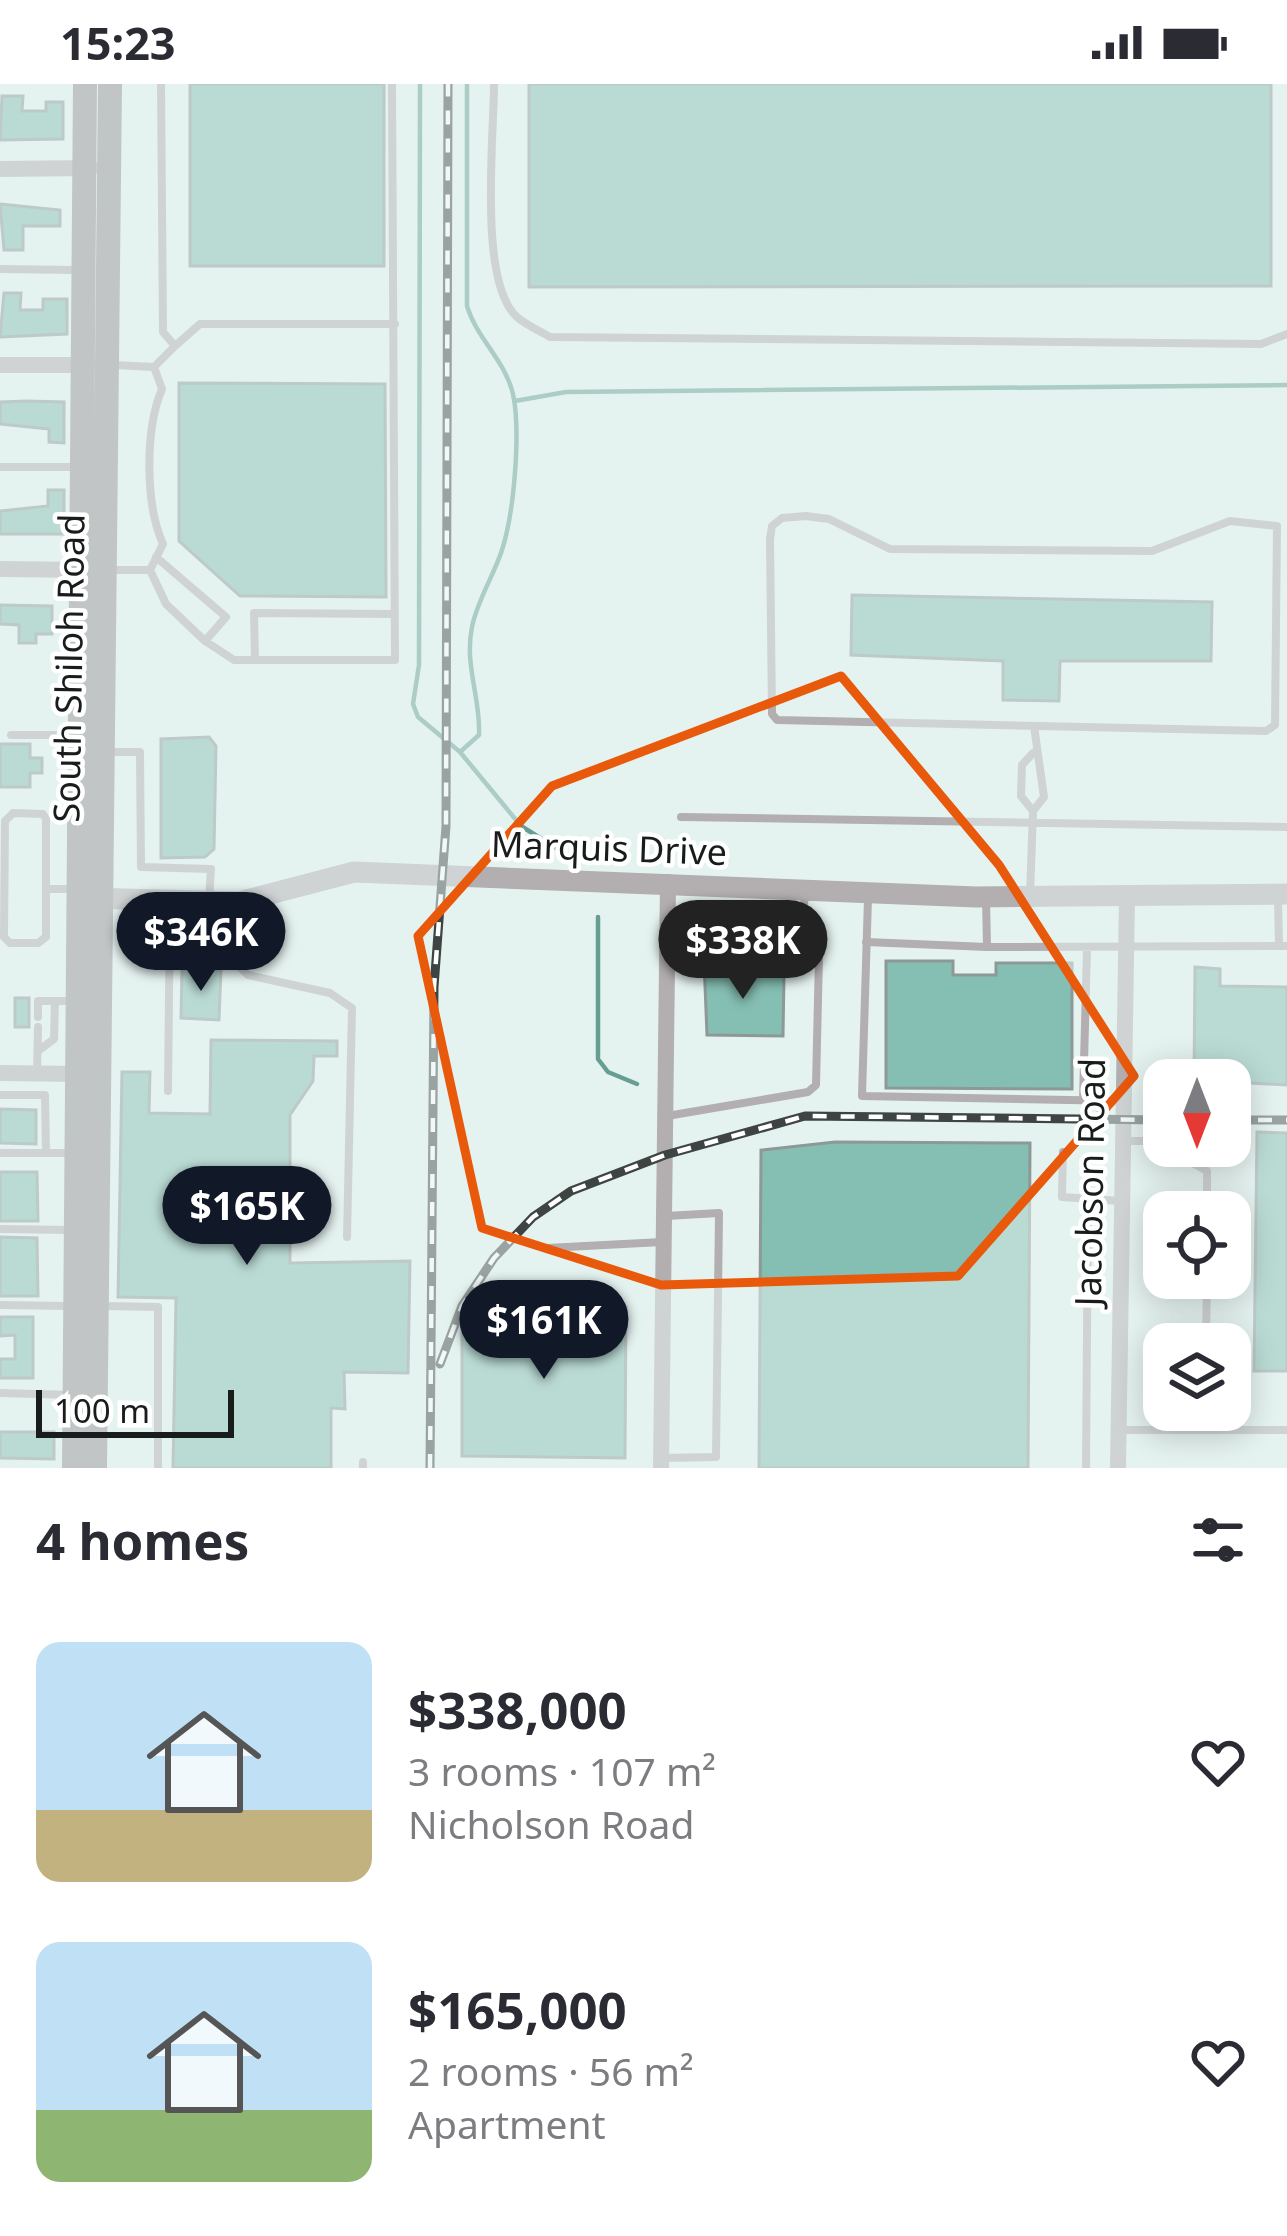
<!DOCTYPE html>
<meta charset="utf-8">
<style>
:root{--surface:#fff;--page:#f2f2f3;--text:#2b2b33;--muted:#7c7c81;--accent:#111827}
body{margin:0;font-family:"Noto Sans",sans-serif;background:var(--page);color:var(--text);height:100vh;display:flex;flex-direction:column;font-size:45px;white-space:nowrap}
*{box-sizing:border-box;margin:0}
p{font-size:39px;color:var(--muted)}
.icon{flex:none;width:66px;height:66px;fill:none;stroke:currentColor;stroke-width:2;stroke-linecap:round;stroke-linejoin:round}
.map{position:relative;height:1384px;overflow:hidden}
.drawer{display:flex;flex-direction:column;background:var(--surface);flex:1}
.drawer>*{flex:none}
.needle{width:78px;rotate:180deg}
.fabs{position:absolute;left:1143px;top:975px;display:grid;gap:24px}
.fabs a{display:grid;place-items:center;width:108px;height:108px;border-radius:24px;background:var(--surface);box-shadow:0 6px 30px #0003;font-size:60px}
.scale{position:absolute;left:36px;bottom:30px;width:198px;box-sizing:border-box;padding-left:12px;border:6px solid #181d1c;border-top:0;font-size:33px;line-height:42px;white-space:nowrap;color:#181d1c;-webkit-text-stroke:9px #fff;paint-order:stroke}
.price{position:absolute;translate:-50% -102px;padding:0 27px;border-radius:42px;background:var(--accent);color:#fff;font-size:39px;line-height:78px;filter:drop-shadow(0 3px 6px #0008)}
.price::after{content:'';position:absolute;left:50%;top:72px;width:36px;height:27px;margin-left:-18px;background:inherit;clip-path:polygon(0 0,100% 0,50% 100%)}
.price.on{background:#222;color:#fff}
ul{padding:0;list-style:none}
li{display:flex;align-items:center;gap:36px;height:300px;padding:0 36px}
li span{display:grid;place-items:center;flex:none;width:336px;height:240px;border-radius:24px;color:#555}
li>.icon{margin-inline-start:auto}
span .icon{width:144px;height:144px;fill:#fffc;stroke-width:1}
li b{font-size:51px}
h2{display:flex;justify-content:space-between;align-items:center;height:144px;padding:0 36px;font-size:51px}
.status{display:flex;justify-content:space-between;align-items:center;height:84px;padding:0 60px;background:var(--surface);direction:ltr}
.status svg{height:33px;fill:currentColor}
.map>svg:first-child{display:block}
.lines{fill:none;stroke-linecap:round;stroke-linejoin:round}
.stream{stroke:#669e93;stroke-width:4.5}
.building{fill:#85beb2;stroke:#8d9996;stroke-width:3}
.service{stroke:#b3aeb0;stroke-width:8}
.minor{stroke:#b3aeb0;stroke-width:16}
.tertiary{stroke:#b3aeb0;stroke-width:21}
.secondary{stroke:#968e91;stroke-width:24}
.rail-casing{stroke:#3d4442;stroke-width:9}
.rail{stroke:#fff;stroke-width:4.5;stroke-dasharray:14;stroke-linecap:butt}
.marked{fill:none;stroke:#e8590c;stroke-width:9;stroke-linejoin:round}
.labels{text-anchor:middle;stroke-width:9;stroke-linejoin:round;paint-order:stroke}
.street-label{font-size:36px;fill:#181d1c;stroke:#fff}
</style>
<div class="status"><b>15:23</b><svg viewBox="0 0 49 12"><path d="M0 12V9h3v3zM5 12V6h3v6zM10 12V3h3v9zM15 12V0h3v12zM26 1h20v11H26zM47 4h2v5h-2z"/></svg></div>
<div class="map">
<svg width="1287" height="1384" viewBox="0 0 1287 1384">
<rect width="100%" height="100%" fill="#e5f3f0"/>
<g class="lines">
<path class="stream" d="M420,0L419,581L413,620L418,633L460,668L521,742L572,774
M515,317L566,308L1287,301
M460,668L479,651C481,615 464,581 472,543C477,517 494,491 502,466C514,429 521,348 513,310C505,276 477,255 467,222V0
M598,833V975L608,988L637,1000"/>
</g>
<path class="building" d="M190,0H384V182H190Z
M529,0H1271V202L529,203Z
M2,12H23L22,27H46V18H63V55L0,56Z
M0,120L60,126V142H23V166H4Z
M4,209H21L20,226H43V215H67V250L0,253Z
M179,299L385,300L386,513L240,512L179,457Z
M27,317L64,318V359L49,358V345L0,340V318Z
M48,406H64V450H0V427L48,422Z
M852,511L1212,518L1211,577H1060L1059,617L1003,616V577L851,571Z
M0,521L52,522V550H36V559H19V541L0,540Z
M209,653L216,662L214,765L205,773L161,774V655Z
M0,660H30V674H42V689H30V703H0Z
M704,877H726V884L784,892L783,952L707,951Z
M886,877H953V891H996V879H1072V1005L886,1004Z
M1195,883L1220,885V902L1287,903V1001L1194,996Z
M182,885L221,886L219,936L181,934Z
M15,914H29V943H15Z
M211,956L337,957V972H314L313,997L290,1031V1179L410,1177L408,1289L344,1288L345,1325L331,1324V1384H173L176,1214L118,1213L122,988H150L149,1029L210,1030Z
M0,1025L36,1026V1060L0,1059Z
M1257,1048L1287,1049V1287H1254Z
M835,1058L1030,1059L1028,1384H759L761,1066Z
M0,1088H37L38,1137H0Z
M0,1153L37,1154L38,1212H0Z
M471,1221L626,1223L625,1374L462,1372V1238Z
M0,1233H33V1294H0V1275H15V1251L0,1252Z
M0,1348H54V1375L0,1374Z"/>
<g class="lines">
<path class="service" d="M494,0C494,53 478,198 517,233C526,241 540,247 550,253L1261,260L1287,250
M0,185L76,186
M175,262L200,240H395
M114,281L154,283
M0,383H80
M806,432L829,435L890,465L1152,467L1230,437L1277,442L1275,641L1266,647L777,636L772,630L770,455L772,442L782,434Z
M108,486H150L163,460C145,420 145,345 162,305L154,283L175,262L163,248L161,0
M150,486L166,520L205,557L226,533L156,473
M205,557L234,576H395L392,0
M255,576L254,529L395,530
M11,651H61L72,658
M108,668H140L141,783L211,785L209,816
M1033,727L1044,713L1034,642
M681,733L1287,743
M46,805V853L38,859H10L4,853L5,737L13,729L43,730L46,735V805H76
M1030,811L1033,727L1021,712L1022,681L1033,669
M868,814L862,1012L1123,1017
M986,815L987,863L1287,862
M1278,816L1279,862
M866,858L987,863
M169,865L229,873L248,891L330,909L352,924L347,1153
M38,933V917H75
M38,967L54,955L55,917
M37,989L38,943
M168,1007L170,819
M0,1011H45L46,1069
M1083,1016L1087,865
M667,1032L808,1008L816,1001L819,873L802,844L805,809
M1125,1057H1153L1207,1087V1128
M1063,1068L1062,1113L1121,1117
M0,1069H70
M0,1145L73,1146
M547,1164L662,1158
M0,1221L70,1222
M103,1222L158,1223V1384
M1206,1260L1207,1194
M0,1309L73,1311
M1120,1346H1287
M1180,1346L1181,1326
M661,1374L716,1373L719,1129L666,1132
M363,1384V1378
M1086,1384L1088,1115"/>
<path class="minor" d="M0,85L91,84
M0,281H89
M0,485L89,486
M0,989L83,990
M661,1384L668,798
M1118,1384L1127,812"/>
<path class="tertiary" d="M86,814L239,818L354,788L976,813L1287,810"/>
<path class="secondary" d="M74,1384L85,0
M95,1384L110,0"/>
<g class="rail-casing">
<path id="rail" d="M1230,1036H1287
M440,1280L462,1222L494,1174L533,1133L571,1107L665,1071L805,1032L1164,1036
M430,1384L434,903L446,742L448,0"/>
</g>
<use href="#rail" class="rail"/>
</g>
<path d="M0 0H1287V1384H0ZM841,592L999,781L1134,992L958,1192L661,1201L482,1144L418,852L552,702Z" fill="#e5f3f0" fill-opacity=".55" fill-rule="evenodd"/>
<path class="marked" d="M841,592L999,781L1134,992L958,1192L661,1201L482,1144L418,852L552,702Z"/>
<g class="labels">
<g class="street-label">
<text transform="translate(69 584) rotate(-89)" y="13">South Shiloh Road</text>
<text transform="translate(609 764) rotate(2)" y="13">Marquis Drive</text>
<text transform="translate(1090 1098) rotate(-89)" y="13">Jacobson Road</text>
</g>
</g>
</svg>
<div class="fabs">
<a><svg class="needle" viewBox="-14 -14 28 28"><path d="M0-13l5 13h-10z" fill="#e53935"/><path d="M0 13l5-13h-10z" fill="#7c7c81"/></svg></a>
<a><svg class="icon" aria-label="locate" viewBox="0 0 24 24"><circle cx="12" cy="12" r="6"/><path d="M12 2v4M12 18v4M2 12h4M18 12h4"/></svg></a>
<a><svg class="icon" aria-label="layers" viewBox="0 0 24 24"><path d="M12 4l9 5-9 5-9-5zM3 14l9 5 9-5"/></svg></a>
</div>
<div class="scale">100 m</div>
<b class="price" style="left:201px;top:910px">$346K</b>
<b class="price on" style="left:743px;top:918px">$338K</b>
<b class="price" style="left:247px;top:1184px">$165K</b>
<b class="price" style="left:544px;top:1298px">$161K</b>
</div>
<section class="drawer">
<h2>4 homes<svg class="icon" aria-label="filters" viewBox="0 0 24 24"><path d="M4 7h16M4 17h16"/><circle cx="9" cy="7" r="2"/><circle cx="15" cy="17" r="2"/></svg></h2>
<ul>
<li><span style="background:linear-gradient(#bfe0f5 70%,#c2b280 0)"><svg class="icon" aria-label="home" viewBox="0 0 24 24"><path d="M3 11l9-7 9 7M6 9v11h12V9"/></svg></span><div><b>$338,000</b><p>3 rooms · 107 m²</p><p>Nicholson Road</p></div><svg class="icon" aria-label="heart" viewBox="0 0 24 24"><path d="M12 20l-8-8c-3-5 5-10 8-4 3-6 11-1 8 4z"/></svg></li>
<li><span style="background:linear-gradient(#bfe0f5 70%,#8fb573 0)"><svg class="icon" aria-label="home" viewBox="0 0 24 24"><path d="M3 11l9-7 9 7M6 9v11h12V9"/></svg></span><div><b>$165,000</b><p>2 rooms · 56 m²</p><p>Apartment</p></div><svg class="icon" aria-label="heart" viewBox="0 0 24 24"><path d="M12 20l-8-8c-3-5 5-10 8-4 3-6 11-1 8 4z"/></svg></li>
</ul>
</section>
